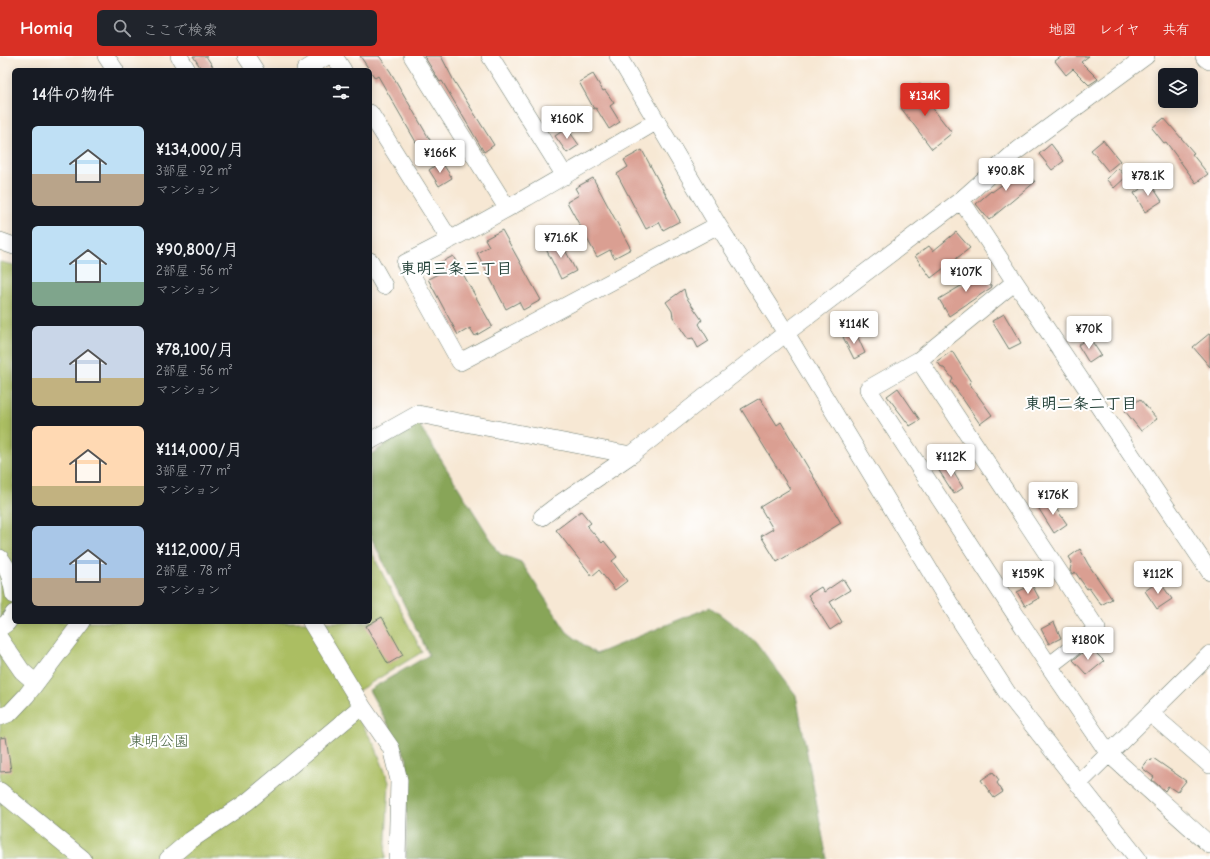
<!DOCTYPE html>
<html lang="ja">
<meta charset="utf-8">
<style>
:root{--surface:#171b24;--page:#20242c;--text:#f1f3f6;--muted:#9ea1a6;--accent:#d93025}
body{margin:0;font-family:"Comic Neue","Klee One",sans-serif;background:var(--page);color:var(--text);height:100vh;display:flex;flex-direction:column;font-size:15px;white-space:nowrap}
*{box-sizing:border-box;margin:0}
p{font-size:13px;color:var(--muted)}
.icon{flex:none;width:22px;height:22px;fill:none;stroke:currentColor;stroke-width:2;stroke-linecap:round;stroke-linejoin:round}
.map{position:relative;flex:1;overflow:hidden}
.details{position:absolute;left:12px;top:12px;width:360px;height:556px;display:flex;flex-direction:column;background:var(--surface);border-radius:6px;box-shadow:0 2px 10px #0003}
.details>*{flex:none}
.buttons{position:absolute;left:1158px;top:12px;display:grid;gap:8px}
.buttons a{display:grid;place-items:center;width:40px;height:40px;border-radius:6px;background:var(--surface);box-shadow:0 2px 10px #0003;font-size:20px}
.price{position:absolute;translate:-50% -34px;padding:0 9px;border-radius:4px;background:#fff;color:#222;font-size:13px;line-height:26px;filter:drop-shadow(0 1px 2px #0008)}
.price::after{content:'';position:absolute;left:50%;top:24px;width:12px;height:9px;margin-left:-6px;background:inherit;clip-path:polygon(0 0,100% 0,50% 100%)}
.price.current{background:var(--accent);color:#fff}
ul{padding:0;list-style:none}
li{display:flex;align-items:center;gap:12px;height:100px;padding:0 20px}
li span{display:grid;place-items:center;flex:none;width:112px;height:80px;border-radius:6px;color:#555}
li>.icon{margin-inline-start:auto}
span .icon{width:48px;height:48px;fill:#fffc;stroke-width:1}
li b{font-size:17px}
h2{display:flex;justify-content:space-between;align-items:center;height:48px;padding:0 20px;font-size:17px}
header{display:flex;align-items:center;gap:24px;box-sizing:border-box;height:56px;padding:0 20px;background:var(--accent);color:#fff}
header strong{font-size:19px}
nav{display:flex;gap:22px;margin-inline-start:auto;font-size:14px}
.search{width:280px;height:36px;background:var(--page);display:flex;align-items:center;gap:10px;box-sizing:border-box;padding:0 14px;border-radius:6px;color:var(--muted);font-size:15px}
.map>svg:first-child{display:block}
.green{fill:#abbe62;stroke:#657e4b}
.forest{fill:#88a558;stroke:#547146}
.building{fill:#da9f92}
.lines{fill:none;stroke-linecap:round;stroke-linejoin:round}
.minor-casing{stroke:#6b796c;stroke-width:18}
.major-casing{stroke:#6b796c;stroke-width:22}
.minor{stroke:#fff;stroke-width:17}
.major{stroke:#fff;stroke-width:21}
.labels{text-anchor:middle;stroke-width:4;stroke-linejoin:round;paint-order:stroke}
.park-label{font-size:15px;fill:#496442;stroke:#fff}
.neighbourhood-label{font-size:16px;font-weight:bold;fill:#1f3d34;stroke:#fff}
</style>
<header>
<strong>Homiq</strong>
<div class="search"><svg class="icon" aria-label="search" viewBox="0 0 24 24"><circle cx="10" cy="10" r="6"/><path d="M15 15l6 6"/></svg>ここで検索</div>
<nav><a>地図</a><a>レイヤ</a><a>共有</a></nav>
</header>
<div class="map">
<svg width="1210" height="803" viewBox="0 0 1210 803">
<rect width="100%" height="100%" fill="#fff"/>
<filter id="ink" filterUnits="userSpaceOnUse"><feTurbulence type="fractalNoise" baseFrequency=".025" numOctaves="2"/><feDisplacementMap in="SourceGraphic" scale="8" xChannelSelector="R" yChannelSelector="G"/><feConvolveMatrix kernelMatrix="1 2 1 2 8 2 1 2 1" color-interpolation-filters="sRGB"/></filter>
<filter id="wash" filterUnits="userSpaceOnUse"><feTurbulence type="fractalNoise" baseFrequency=".012" numOctaves="4" result="noise"/><feDisplacementMap in="SourceGraphic" scale="16" xChannelSelector="R" yChannelSelector="G"/><feGaussianBlur stdDeviation="0.9" result="paint"/><feColorMatrix in="noise" values="0 0 0 0 0 0 0 0 0 0 0 0 0 0 0 0 0 1.4 0 .05"/><feComposite in="paint" operator="in"/></filter>
<g filter="url(#wash)">
<rect width="100%" height="100%" fill="#f7e8d4"/>
<path class="green" d="M0,206L14,209V566H370V493L422,596L346,642L375,690L389,726L385,803H0Z"/>
<path class="forest" d="M418,367L500,498L521,506L567,576L596,598L710,551L755,585L796,639L827,803H406L407,703L369,634L429,599L370,479V399Z"/>
<g id="blocks">
<path class="building" d="M193,0H206L215,14H202Z
M360,0H379L390,15L434,91L424,96L421,92L420,93L378,20L375,22Z
M424,0H441L454,25L494,89L484,96L442,25L440,26Z
M1062,0H1089L1081,6L1098,23L1089,29L1073,13L1066,19L1055,5Z
M593,18L603,35L605,34L614,47L610,50L620,66L609,73L596,52L594,53L579,26Z
M920,28L928,38L924,41L952,77L932,93L901,52L905,49L901,43Z
M1164,62L1194,97L1192,98L1208,118L1196,127L1166,86L1164,87L1152,72Z
M567,72L579,89L567,97L555,80Z
M1103,84L1120,105L1108,115L1091,94Z
M1051,88L1064,105L1052,114L1039,98Z
M642,94L680,165L663,174L659,166L646,173L617,118L628,111L624,104Z
M441,105L452,122L439,130L429,114Z
M1021,108L1035,126L989,164L976,148L991,135L992,136L1010,123L1007,118Z
M1118,112L1126,121L1114,132L1106,123Z
M593,122L631,193L614,202L610,194L597,201L567,146L579,139L575,132Z
M1150,127L1162,145L1145,156L1134,137Z
M502,174L541,244L523,254L519,246L506,253L477,197L489,190L485,183Z
M956,176L970,192L931,222L915,200L929,190L933,195Z
M560,184L576,215L561,223L545,191Z
M453,200L492,270L475,280L470,272L458,279L428,223L440,217L436,209Z
M981,214L992,231L949,260L939,243L971,224L970,222Z
M684,233L686,241L702,264L699,268L709,285L698,292L693,282L688,283L673,261L672,255L666,246Z
M1004,258L1021,287L1009,293L992,265Z
M855,275L865,297L854,303L843,281Z
M1210,277V311L1193,291Z
M1089,281L1101,299L1089,307L1078,289Z
M952,295L971,326L969,327L992,359L980,368L951,326L953,323L944,312H942L937,305Z
M898,332L920,364L910,370L887,340Z
M760,342L777,369L781,366L841,467L777,506L761,480L773,473L760,451L790,433L741,353Z
M1140,343L1157,363L1141,375L1125,355Z
M948,407L963,432L954,438L938,413Z
M1050,444L1067,468L1054,477L1039,453L1042,449Z
M581,455L591,467L587,470L602,487L604,485L617,501L612,505L627,525L615,534L599,514L592,520L556,474Z
M1080,493L1088,508L1112,543L1101,549L1089,532L1087,533L1075,516L1072,518L1070,514L1072,506L1069,501Z
M843,523L850,534L830,546L842,566L830,574L808,539L821,531L824,536Z
M1159,525L1172,543L1157,553L1145,535Z
M1032,529L1039,542L1025,550L1017,536Z
M382,561L403,599L388,608L366,570Z
M1054,566L1061,582L1049,588L1041,573Z
M1090,591L1104,605L1087,619L1073,604Z
M6,681L11,715L0,716V682Z
M1153,702L1186,725L1177,736L1168,730L1165,735L1152,724L1154,721L1142,712L1149,703L1151,705Z
M993,716L999,724L997,727L1003,736L994,742L981,724Z"/>
</g>
</g>
<g filter="url(#ink)">
<use href="#blocks" fill-opacity="0" stroke="#6b796c" stroke-width="1"/>
<g class="lines">
<g class="minor-casing">
<path id="minor" d="M106,0L115,14
M179,0L187,14
M246,0L255,14
M334,0L343,14
M412,0L507,152
M490,0L565,120
M618,0L718,169L786,277L956,558L1008,638L1138,803
M305,14L327,0
M370,57L450,184
M657,65C574,114 491,164 405,207L460,306L718,169
M961,144L1015,226L1210,516
M0,185L14,190
M370,205L384,230
M1015,226L919,304L868,333L1049,610L1109,698L1210,789
M919,304L1097,573L1049,610
M370,385L418,358L631,399
M542,461L559,448L631,399L786,277L961,144L1014,97L1146,0
M0,502C9,513 12,525 14,539
M311,566L362,650L391,692L399,724L397,803
M0,572L7,567L14,557
M0,583L22,615L36,627
M1150,657L1210,709
M0,661L10,657L26,640L82,566
M1078,728L1210,598
M0,735L83,803
M168,803L188,786L247,746L362,650"/>
</g>
<g class="major-casing">
<path id="major" d="M1206,0L1210,3"/>
</g>
<use href="#minor" class="minor"/>
<use href="#major" class="major"/>
</g>
</g>
<g class="labels">
<g class="park-label">
<text x="159" y="690">東明公園</text>
</g>
<g class="neighbourhood-label">
<text x="456" y="218">東明三条三丁目</text>
<text x="1081" y="353">東明二条二丁目</text>
</g>
</g>
</svg>
<div class="buttons">
<a><svg class="icon" aria-label="layers" viewBox="0 0 24 24"><path d="M12 4l9 5-9 5-9-5zM3 14l9 5 9-5"/></svg></a>
</div>
<b class="price current" style="left:925px;top:61px">¥134K</b>
<b class="price" style="left:567px;top:84px">¥160K</b>
<b class="price" style="left:440px;top:118px">¥166K</b>
<b class="price" style="left:1006px;top:136px">¥90.8K</b>
<b class="price" style="left:1148px;top:141px">¥78.1K</b>
<b class="price" style="left:561px;top:203px">¥71.6K</b>
<b class="price" style="left:966px;top:237px">¥107K</b>
<b class="price" style="left:854px;top:289px">¥114K</b>
<b class="price" style="left:1089px;top:294px">¥70K</b>
<b class="price" style="left:951px;top:422px">¥112K</b>
<b class="price" style="left:1053px;top:460px">¥176K</b>
<b class="price" style="left:1028px;top:539px">¥159K</b>
<b class="price" style="left:1158px;top:539px">¥112K</b>
<b class="price" style="left:1088px;top:605px">¥180K</b>
<section class="details">
<h2>14件の物件<svg class="icon" aria-label="filters" viewBox="0 0 24 24"><path d="M4 7h16M4 17h16"/><circle cx="9" cy="7" r="2"/><circle cx="15" cy="17" r="2"/></svg></h2>
<ul>
<li><span style="background:linear-gradient(#bfe0f5 60%,#b9a48a 0)"><svg class="icon" aria-label="home" viewBox="0 0 24 24"><path d="M3 11l9-7 9 7M6 9v11h12V9"/></svg></span><div><b>¥134,000/月</b><p>3部屋 · 92 m²</p><p>マンション</p></div></li>
<li><span style="background:linear-gradient(#bfe0f5 70%,#7fa58c 0)"><svg class="icon" aria-label="home" viewBox="0 0 24 24"><path d="M3 11l9-7 9 7M6 9v11h12V9"/></svg></span><div><b>¥90,800/月</b><p>2部屋 · 56 m²</p><p>マンション</p></div></li>
<li><span style="background:linear-gradient(#c9d6e8 65%,#c2b280 0)"><svg class="icon" aria-label="home" viewBox="0 0 24 24"><path d="M3 11l9-7 9 7M6 9v11h12V9"/></svg></span><div><b>¥78,100/月</b><p>2部屋 · 56 m²</p><p>マンション</p></div></li>
<li><span style="background:linear-gradient(#ffd9b3 75%,#c2b280 0)"><svg class="icon" aria-label="home" viewBox="0 0 24 24"><path d="M3 11l9-7 9 7M6 9v11h12V9"/></svg></span><div><b>¥114,000/月</b><p>3部屋 · 77 m²</p><p>マンション</p></div></li>
<li><span style="background:linear-gradient(#a9c7e8 65%,#b9a48a 0)"><svg class="icon" aria-label="home" viewBox="0 0 24 24"><path d="M3 11l9-7 9 7M6 9v11h12V9"/></svg></span><div><b>¥112,000/月</b><p>2部屋 · 78 m²</p><p>マンション</p></div></li>
</ul>
</section>
</div>
